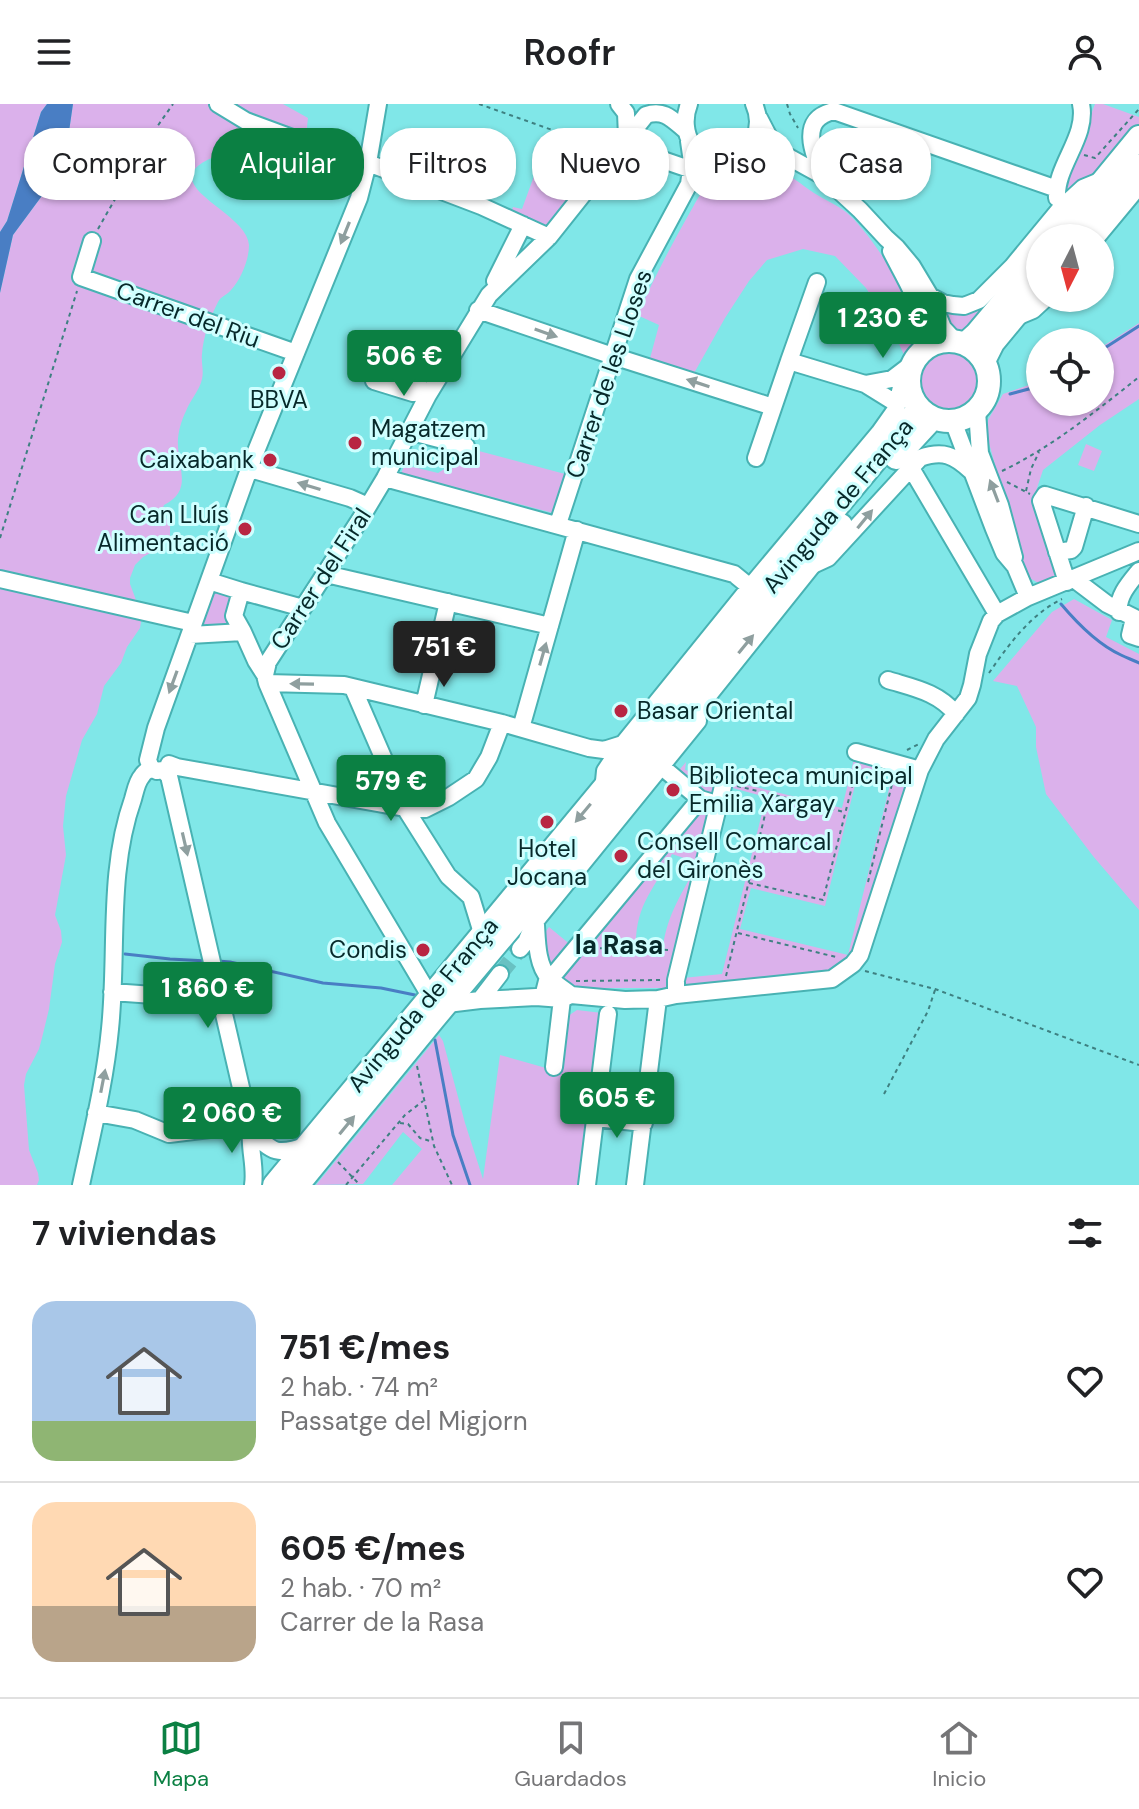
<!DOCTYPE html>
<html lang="es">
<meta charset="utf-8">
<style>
:root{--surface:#fff;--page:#f6f6f6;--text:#202124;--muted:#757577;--line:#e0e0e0;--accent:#0b8043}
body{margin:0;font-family:"DM Sans",sans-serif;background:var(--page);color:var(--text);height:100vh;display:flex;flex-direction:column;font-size:30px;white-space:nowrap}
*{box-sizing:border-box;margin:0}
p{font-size:26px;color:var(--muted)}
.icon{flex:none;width:44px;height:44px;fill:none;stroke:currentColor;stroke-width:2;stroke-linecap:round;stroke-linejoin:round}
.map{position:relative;height:1081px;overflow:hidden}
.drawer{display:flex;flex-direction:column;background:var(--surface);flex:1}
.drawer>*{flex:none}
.banner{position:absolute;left:24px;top:24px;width:1092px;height:72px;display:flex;gap:16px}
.needle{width:52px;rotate:186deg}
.tools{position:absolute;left:1026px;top:120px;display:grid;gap:16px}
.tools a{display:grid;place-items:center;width:88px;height:88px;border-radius:50%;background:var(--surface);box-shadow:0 2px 6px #0004;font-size:40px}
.price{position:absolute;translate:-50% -68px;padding:0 18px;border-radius:8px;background:var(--accent);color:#fff;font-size:26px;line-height:52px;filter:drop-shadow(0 2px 4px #0008)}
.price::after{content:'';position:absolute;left:50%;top:48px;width:24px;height:18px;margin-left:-12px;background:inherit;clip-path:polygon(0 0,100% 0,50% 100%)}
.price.active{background:#222;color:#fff}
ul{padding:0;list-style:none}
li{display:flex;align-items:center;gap:24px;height:200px;padding:0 32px}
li+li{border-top:2px solid var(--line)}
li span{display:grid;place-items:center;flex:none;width:224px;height:160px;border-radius:24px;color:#555}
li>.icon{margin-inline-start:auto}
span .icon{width:96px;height:96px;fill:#fffc;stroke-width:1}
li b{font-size:34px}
h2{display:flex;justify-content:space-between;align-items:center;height:96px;padding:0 32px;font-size:34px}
.tag{padding:0 28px;border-radius:32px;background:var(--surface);box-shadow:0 2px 6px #0004;font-size:28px;line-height:72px}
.tag.active{background:var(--accent);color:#fff}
header{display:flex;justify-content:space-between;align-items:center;height:104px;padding:0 32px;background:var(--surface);font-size:36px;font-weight:600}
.menu{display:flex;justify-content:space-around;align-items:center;height:112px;border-top:2px solid var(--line);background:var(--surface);font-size:22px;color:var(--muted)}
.menu a{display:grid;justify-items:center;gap:4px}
.menu .active{color:var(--accent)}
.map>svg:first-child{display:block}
.green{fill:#dbb1eb;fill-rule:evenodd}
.water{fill:#497ec4}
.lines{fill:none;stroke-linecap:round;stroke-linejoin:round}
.stream{stroke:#497ec4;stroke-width:3}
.minor-tunnel{stroke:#68c1c2;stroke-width:16;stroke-dasharray:16 8;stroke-linecap:butt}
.minor-casing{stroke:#48b2b3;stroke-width:20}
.major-casing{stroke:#48b2b3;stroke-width:26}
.path{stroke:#3e8081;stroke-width:2;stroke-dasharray:4 4;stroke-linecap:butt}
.minor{stroke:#fff;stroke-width:16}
.major{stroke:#fff;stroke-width:22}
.oneway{fill:#8f9f9f}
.poi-dot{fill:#b82642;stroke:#cfffff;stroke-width:3}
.labels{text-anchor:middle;stroke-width:6;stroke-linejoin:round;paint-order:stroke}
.street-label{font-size:24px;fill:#07292a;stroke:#cfffff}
.poi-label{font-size:24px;fill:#07292a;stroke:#cfffff;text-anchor:start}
.neighbourhood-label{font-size:26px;font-weight:bold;fill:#07292a;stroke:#cfffff}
</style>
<header><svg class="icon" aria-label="menu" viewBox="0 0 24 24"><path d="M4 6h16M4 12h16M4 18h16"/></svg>Roofr<svg class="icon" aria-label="person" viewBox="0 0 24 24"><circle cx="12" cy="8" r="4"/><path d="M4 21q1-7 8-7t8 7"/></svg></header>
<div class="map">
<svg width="1139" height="1081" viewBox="0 0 1139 1081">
<rect width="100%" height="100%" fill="#80e7e8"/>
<path class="green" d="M0,0H47L41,8L7,117L0,128Z
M73,0H283L308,14C306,28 307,47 298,59C286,74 243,55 230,47C135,77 247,104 249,141C249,156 241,175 231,186C227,191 221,192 218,198C210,213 203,234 202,250C201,258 204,267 202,275C200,286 190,296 186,307C181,317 177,331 178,342C179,367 192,387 164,401L162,406L170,422V433L163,442L143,453L135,461L130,474V480L142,512L140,524L127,543L121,559L104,582L97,610L82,636L66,692L63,722L66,751L55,811L61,827L62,838L55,860L49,905L42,934L39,945L26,970L24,981L29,1046L38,1069L39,1076L37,1081H0V189L13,131L64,62Z
M1095,0H1103L1139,13V21L1103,65L1062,95L1066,77Z
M550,28L607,49L548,124L511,109L513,103L522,105Z
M772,66C789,68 800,80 814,89C825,96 837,101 846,108C869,127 914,194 914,224C914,235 910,244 905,253L895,231L866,184L835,152L803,145L767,156L749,177L725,214L693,271L649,258L659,221L637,211C653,177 670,143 689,110C694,102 699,90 706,84C715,76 725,78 735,76C748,74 758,66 772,66Z
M977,201L984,211L971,226L961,227L952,225L941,206Z
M1139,219V295L1100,321L1043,366L1032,399L1058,474L1040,480L1026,472L987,332L988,316L1003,290L1040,277V298H1100V244Z
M920 276a31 31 0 1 1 62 0a31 31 0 1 1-62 0Z
M1086,340L1102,347L1094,367L1078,361Z
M475,346L565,370L553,409L401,369L405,361L438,369Z
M209,477L241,487L243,528L190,531Z
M1074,495L1112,516L1106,533L1139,550V806L1093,752L1046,690L1036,643V623L1017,582L993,577L1052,508Z
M854,655L899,665L907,673L906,682L851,854L826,870L667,884H581L567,880L550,867L542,833L549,823L572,842L693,697L670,677L686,658L685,666L842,704ZM859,665L892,673L848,851L740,825L751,784L825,802ZM729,683L766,693L722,870L683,874ZM672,750L698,759C683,788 667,810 663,843H636C635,800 655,785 672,750Z
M577,906L602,909L581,1081H392L422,1045L403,1028L363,1080L316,1081L439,931L443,937L465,1019L483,1075L500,951L546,964L561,966L568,912Z"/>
<path class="water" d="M47,0H73L64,62L13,131L0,189V128L7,117L41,8Z"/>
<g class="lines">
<path class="stream" d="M1100,247L1139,222
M1010,290L1040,282
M1061,500C1077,519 1097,540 1121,551C1127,554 1133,556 1139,559
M125,850L170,855L207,857
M218,857L230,858L323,879L381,884L415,891
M435,936L453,1031L470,1081"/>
<path class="minor-tunnel" d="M500,870L520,845"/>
<g class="minor-casing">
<path id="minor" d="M218,0L246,17L292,34
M619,0L626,9L627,33
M689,0C678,28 695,61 728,55C754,50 764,22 754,0
M759,14L772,39L783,50L823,72L860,106L886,134L897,144L912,162L930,192L943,224L956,238
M622,42L692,66
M368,59L481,102L549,133
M823,72C813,49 798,15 834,7L1057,85
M1057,94C1055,62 1088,33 1081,0
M1096,134L1139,82
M92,137L81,173L296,249
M891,147C902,169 917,192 922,217C924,227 923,238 921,249
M495,177L523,121
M930,192L943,199L953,201L964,202L979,196L1012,163L1059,106L1083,84L1100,77
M478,206L613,252L773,303
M1021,211L1033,206L1046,194
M789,257L817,178
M865,280L892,275L913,259
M415,286L418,278L378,265L374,277L413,289L415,286L428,291
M977,307L980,349L1000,401L1014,453
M953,317L994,425L1004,449L1015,462L1028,493
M408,327L466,342
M756,354L789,257L865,280L894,298L897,302
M911,364L997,510
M250,365L350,394L368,402
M385,374L734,470L750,483
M558,420L638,175L689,80L692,58L689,37
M1057,448L1071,446L1074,443L1086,402
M815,460L828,454L920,354C943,346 954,351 971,367
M326,470L550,522
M0,475L193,519
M1074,475L1107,500L1139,516
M1067,478L1041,397L1045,391L1139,420
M241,487L303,504
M1119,508C1117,492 1130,478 1139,467
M1134,514L1130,531L1139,534
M243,528L256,557L265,571
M190,531L243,528L234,512L241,487L209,477
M888,576C914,584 938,588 956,610
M267,579L344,581L502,619L589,644L604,646L623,640
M353,584L405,704L448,772L471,793L482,829
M424,601L448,498
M521,624L577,426
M856,648L920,666
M169,660L177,663L405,704L425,705L449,693L476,675L489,653L502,619
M662,663L700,695L710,698
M151,664L148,656L156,624L252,357L359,94L368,59L378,0
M151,664L157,667L163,666L169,672L251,1027C249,1045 256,1063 253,1081
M604,677L605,667L623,640L750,483L879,329L896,305L901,283L908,277
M536,821C537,838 537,861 549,874C555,880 564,885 571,891
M520,845L526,838L534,819L698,617L697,611
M112,888L222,896
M676,891V876L724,678
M430,892L327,719L267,579L265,571L268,558L361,414L385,374L428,291L489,191L549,133L646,11C664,5 672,15 685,26
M543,893L548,873L556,868L700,695
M480,896L500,870
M447,900L480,896L536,893L562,895L571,891L625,896L658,895L676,891L832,875L853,860L860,851L920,666L936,635L968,594L972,581L978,550L991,517L997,510L1028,493L1139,447
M554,963L562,895
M599,984L648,989
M96,1009L135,1016L169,1030L250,1020
M595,1014L644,1019
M251,1027C273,1049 277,1052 308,1041
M81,1081C92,1029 105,978 110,925C118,849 107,768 133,695C135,688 137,677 142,672C144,668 148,666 151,664
M587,1081L608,910
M635,1081L658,895"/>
</g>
<g class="major-casing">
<path id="major" d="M1056,134L1139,33
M1079,134L1139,62
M909 277a40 40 0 1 1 80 0a40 40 0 1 1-80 0Z
M965,240L976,230L1040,154
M984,257L993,239L1040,182
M896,354L933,314
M274,1081L919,304
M298,1081L433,916L697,601L841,421"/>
</g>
<path class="path" d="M479,0L603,44
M787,0L790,10L798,24
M1084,51L1095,54L1139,5
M705,80L714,72L730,71L768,56
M98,125L152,30L173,0
M1002,367C1052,343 1096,307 1139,273
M1007,378L1030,390
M1026,387L1031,365L1039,348
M0,434L77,187
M989,569C1009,540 1031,510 1062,495
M907,646L919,640
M737,682L844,708
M868,778L894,672
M749,779L823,796L857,663
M738,829L836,853
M592,844L670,846
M865,867L935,885L1139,961
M726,872L770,690
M576,877L662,876
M417,962L434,1042L452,1081
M884,990L928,907L935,886
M400,1019L408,1020L420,1034L430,1037
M338,1058L359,1080
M346,1081L405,1011L423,997"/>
<use href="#minor" class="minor"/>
<use href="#major" class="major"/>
</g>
<defs><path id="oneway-solid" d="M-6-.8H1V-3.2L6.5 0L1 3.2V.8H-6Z" transform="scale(2)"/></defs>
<g class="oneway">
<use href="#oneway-solid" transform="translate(345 129) rotate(112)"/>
<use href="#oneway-solid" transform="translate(546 229) rotate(19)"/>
<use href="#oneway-solid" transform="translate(698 279) rotate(-162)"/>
<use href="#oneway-solid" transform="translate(309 382) rotate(-163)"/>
<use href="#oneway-solid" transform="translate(994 387) rotate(-111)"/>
<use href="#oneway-solid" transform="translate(865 415) rotate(-51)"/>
<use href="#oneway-solid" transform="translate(746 540) rotate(-51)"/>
<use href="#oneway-solid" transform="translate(543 550) rotate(-74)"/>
<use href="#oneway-solid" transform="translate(173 578) rotate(110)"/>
<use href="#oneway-solid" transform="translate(302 580) rotate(-179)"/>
<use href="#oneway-solid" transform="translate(583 709) rotate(130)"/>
<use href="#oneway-solid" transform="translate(185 740) rotate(77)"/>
<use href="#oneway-solid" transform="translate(103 977) rotate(-79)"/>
<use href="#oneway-solid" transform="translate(347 1021) rotate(-51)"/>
</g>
<g class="poi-dot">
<circle cx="279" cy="269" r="8"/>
<circle cx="355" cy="339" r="8"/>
<circle cx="270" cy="356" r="8"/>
<circle cx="245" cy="425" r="8"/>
<circle cx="621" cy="607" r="8"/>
<circle cx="673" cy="686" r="8"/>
<circle cx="547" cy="718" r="8"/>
<circle cx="621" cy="752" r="8"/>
<circle cx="423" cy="846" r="8"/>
</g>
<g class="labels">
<g class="street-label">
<text transform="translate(188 211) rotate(20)" y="8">Carrer del Riu</text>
<text transform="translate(609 270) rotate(-71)" y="8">Carrer de les Lloses</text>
<text transform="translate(838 402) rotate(-50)" y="8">Avinguda de França</text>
<text transform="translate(321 475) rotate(-57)" y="8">Carrer del Firal</text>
<text transform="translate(423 901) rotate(-50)" y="8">Avinguda de França</text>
</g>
<g class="poi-label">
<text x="279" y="304" text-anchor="middle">BBVA</text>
<text x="371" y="333">Magatzem<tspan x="371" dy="28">municipal</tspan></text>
<text x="254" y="364" text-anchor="end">Caixabank</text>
<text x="229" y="419" text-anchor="end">Can Lluís<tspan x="229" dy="28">Alimentació</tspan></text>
<text x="637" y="615">Basar Oriental</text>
<text x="689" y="680">Biblioteca municipal<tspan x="689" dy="28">Emilia Xargay</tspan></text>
<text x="637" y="746">Consell Comarcal<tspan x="637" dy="28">del Gironès</tspan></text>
<text x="547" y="753" text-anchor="middle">Hotel<tspan x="547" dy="28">Jocana</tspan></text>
<text x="407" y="854" text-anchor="end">Condis</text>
</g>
<g class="neighbourhood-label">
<text x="619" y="850">la Rasa</text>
</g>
</g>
</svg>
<div class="tools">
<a><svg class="needle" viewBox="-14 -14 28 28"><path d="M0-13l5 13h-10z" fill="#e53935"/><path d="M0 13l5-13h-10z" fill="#757577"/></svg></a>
<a><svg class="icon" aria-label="locate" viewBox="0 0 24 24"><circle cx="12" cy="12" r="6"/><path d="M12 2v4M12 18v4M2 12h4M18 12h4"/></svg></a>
</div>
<b class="price" style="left:883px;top:256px">1 230 €</b>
<b class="price" style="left:404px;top:294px">506 €</b>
<b class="price active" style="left:444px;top:585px">751 €</b>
<b class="price" style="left:391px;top:719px">579 €</b>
<b class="price" style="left:208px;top:926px">1 860 €</b>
<b class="price" style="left:617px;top:1036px">605 €</b>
<b class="price" style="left:232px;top:1051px">2 060 €</b>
<div class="banner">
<a class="tag">Comprar</a>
<a class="tag active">Alquilar</a>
<a class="tag">Filtros</a>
<a class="tag">Nuevo</a>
<a class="tag">Piso</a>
<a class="tag">Casa</a>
</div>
</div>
<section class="drawer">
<h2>7 viviendas<svg class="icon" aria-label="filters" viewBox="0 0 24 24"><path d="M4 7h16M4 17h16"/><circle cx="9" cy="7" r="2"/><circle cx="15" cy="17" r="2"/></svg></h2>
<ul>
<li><span style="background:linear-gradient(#a9c7e8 75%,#8fb573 0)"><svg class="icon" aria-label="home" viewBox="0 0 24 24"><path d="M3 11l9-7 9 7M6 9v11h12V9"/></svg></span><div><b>751 €/mes</b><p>2 hab. · 74 m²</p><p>Passatge del Migjorn</p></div><svg class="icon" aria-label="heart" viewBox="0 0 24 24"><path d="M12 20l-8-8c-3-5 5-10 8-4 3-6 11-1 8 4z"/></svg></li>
<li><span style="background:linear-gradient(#ffd9b3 65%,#b9a48a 0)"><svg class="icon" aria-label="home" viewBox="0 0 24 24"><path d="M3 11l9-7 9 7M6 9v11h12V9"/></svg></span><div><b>605 €/mes</b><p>2 hab. · 70 m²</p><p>Carrer de la Rasa</p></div><svg class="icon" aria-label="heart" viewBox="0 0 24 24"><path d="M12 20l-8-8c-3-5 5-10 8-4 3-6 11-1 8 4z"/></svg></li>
</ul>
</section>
<nav class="menu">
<a class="active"><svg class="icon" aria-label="map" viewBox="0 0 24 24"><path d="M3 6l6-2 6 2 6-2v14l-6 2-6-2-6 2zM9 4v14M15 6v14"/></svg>Mapa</a>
<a><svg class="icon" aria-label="saved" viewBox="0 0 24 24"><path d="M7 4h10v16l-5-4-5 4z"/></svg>Guardados</a>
<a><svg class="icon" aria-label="home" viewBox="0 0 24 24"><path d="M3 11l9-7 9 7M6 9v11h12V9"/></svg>Inicio</a>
</nav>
